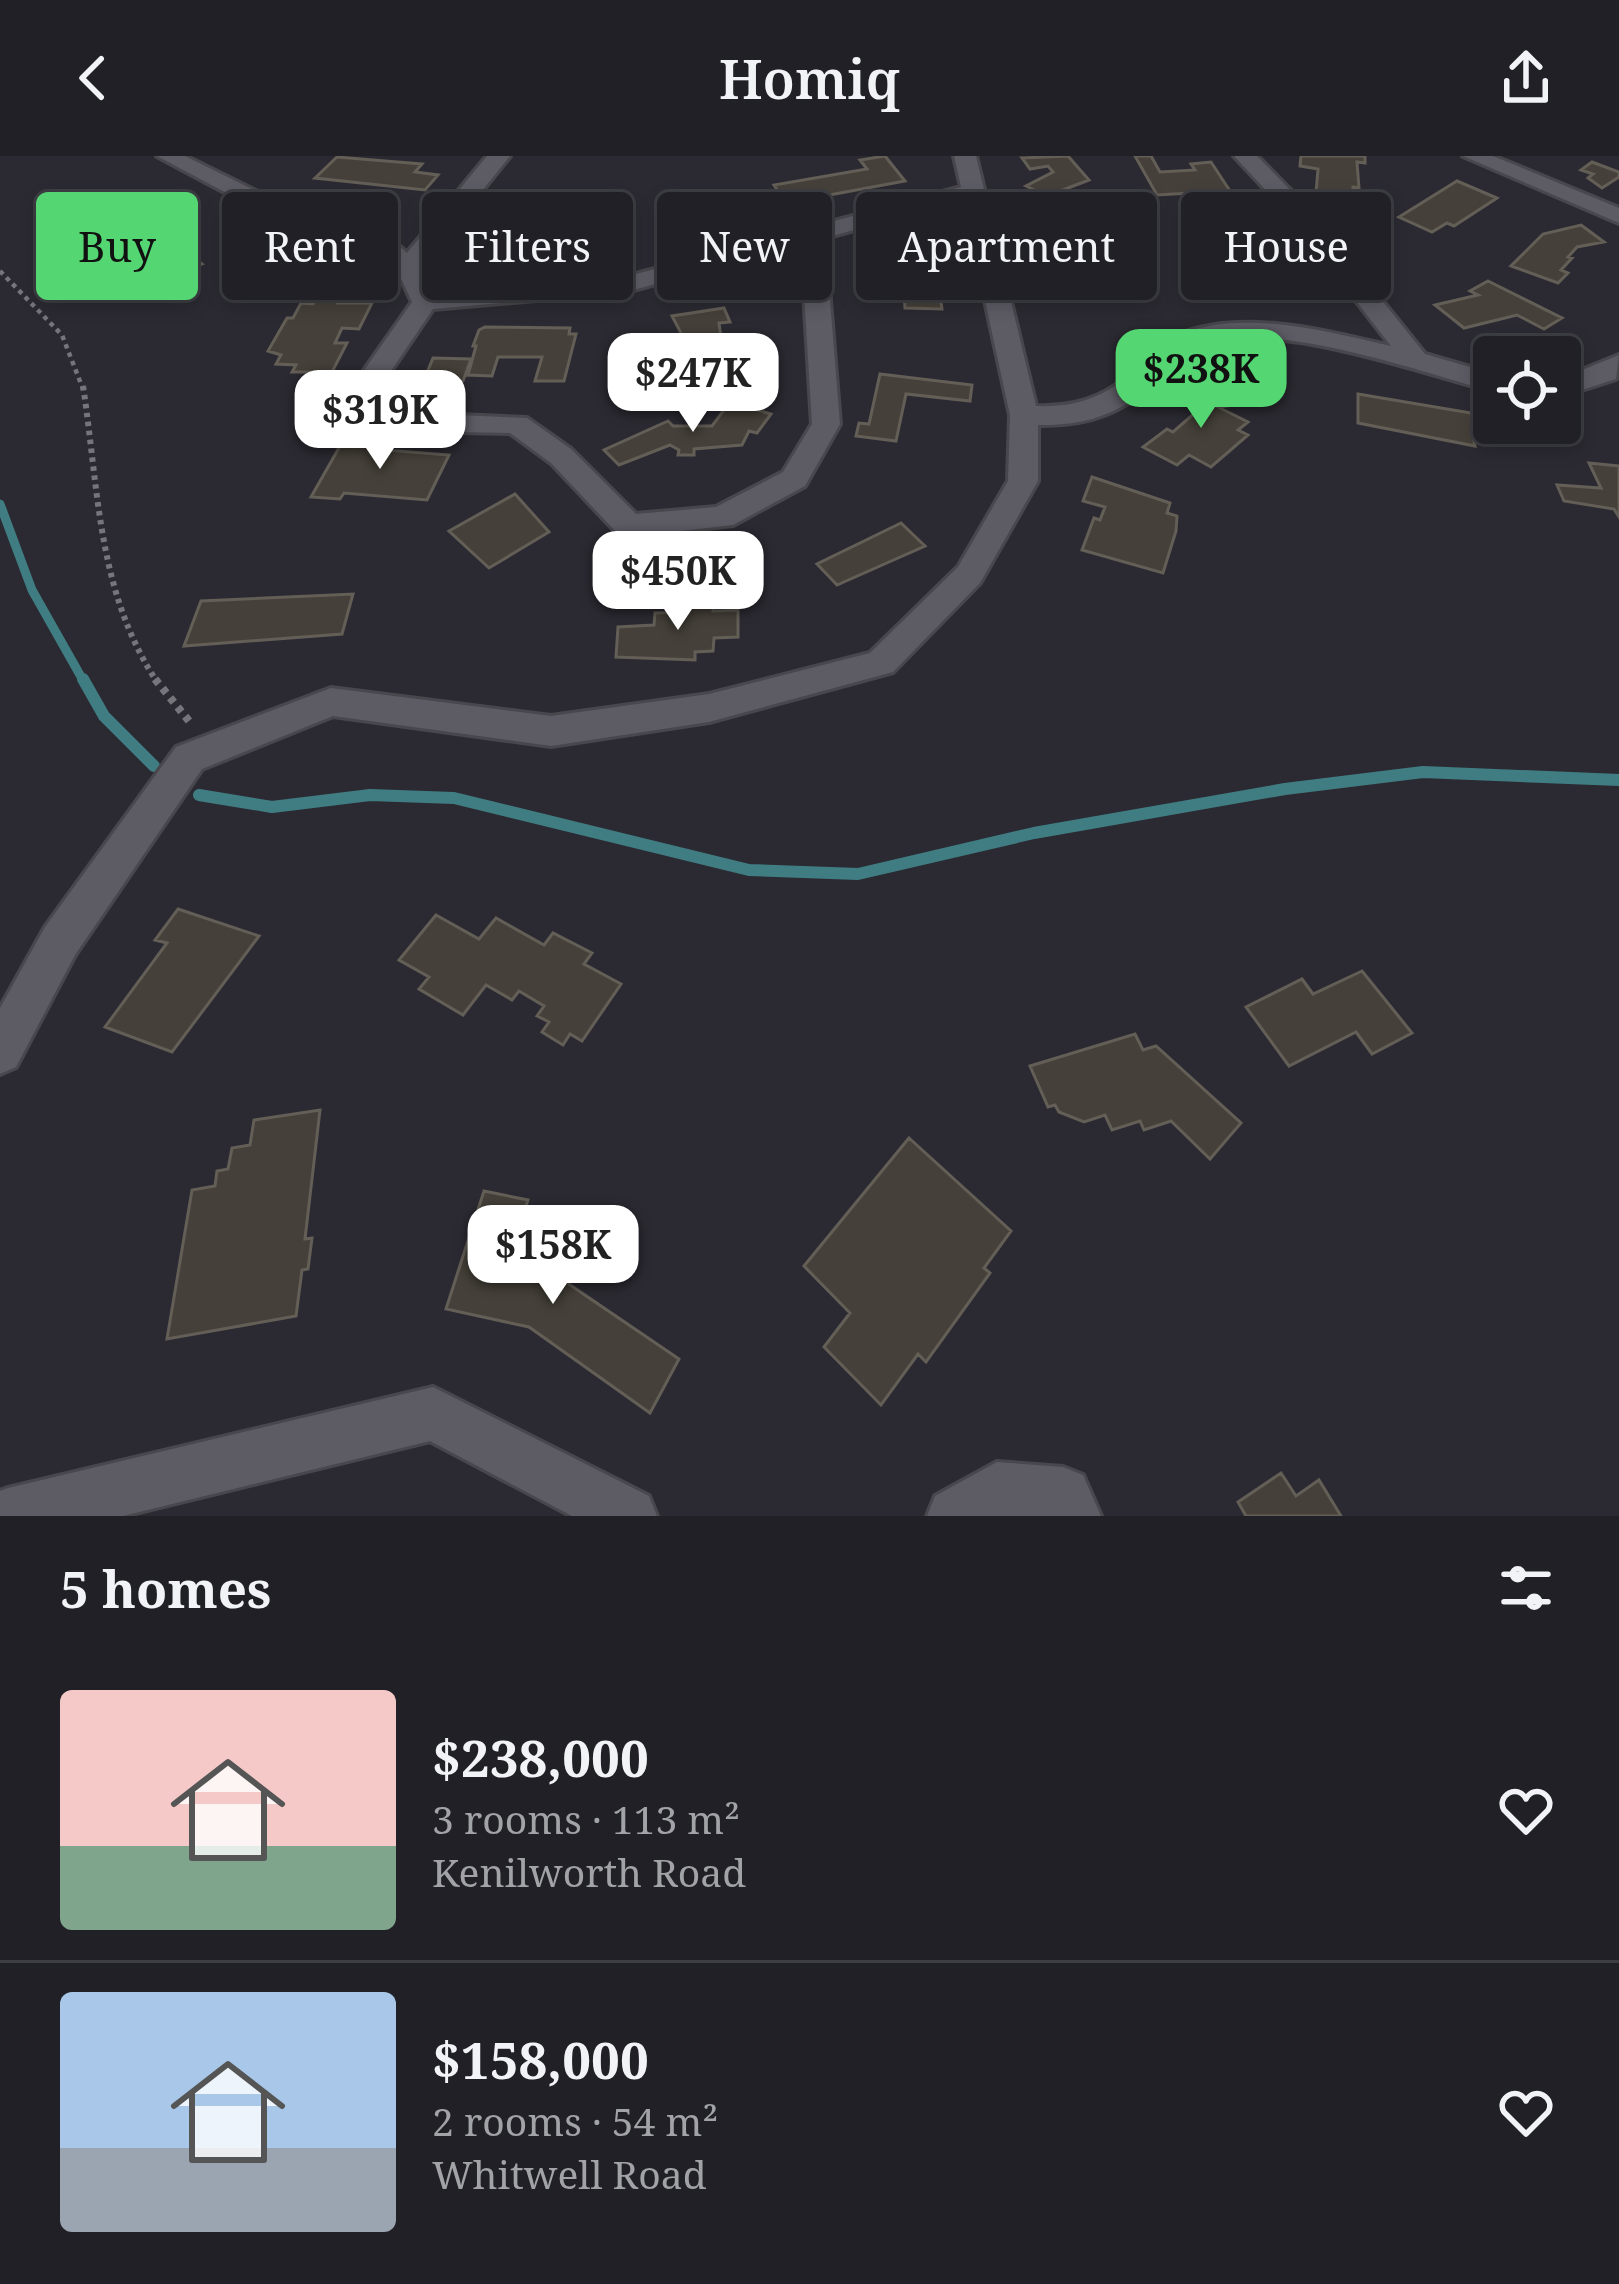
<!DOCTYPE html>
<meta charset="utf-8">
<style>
:root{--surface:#202026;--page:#28282e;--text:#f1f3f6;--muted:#a2a3a7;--line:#3d3e43;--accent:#54d672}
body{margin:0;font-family:"Noto Serif",serif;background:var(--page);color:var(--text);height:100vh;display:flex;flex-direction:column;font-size:45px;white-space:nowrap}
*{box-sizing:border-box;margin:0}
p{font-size:39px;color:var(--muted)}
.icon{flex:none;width:66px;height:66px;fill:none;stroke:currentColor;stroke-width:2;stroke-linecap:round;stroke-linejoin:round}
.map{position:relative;height:1360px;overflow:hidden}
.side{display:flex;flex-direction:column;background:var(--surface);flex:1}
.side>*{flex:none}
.banner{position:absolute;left:36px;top:36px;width:1548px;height:108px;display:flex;gap:24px}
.fabs{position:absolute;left:1473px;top:180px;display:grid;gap:24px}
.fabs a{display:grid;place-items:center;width:108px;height:108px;border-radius:12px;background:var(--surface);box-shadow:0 6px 18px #0003,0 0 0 3px var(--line);font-size:60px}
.price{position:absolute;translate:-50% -102px;padding:0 27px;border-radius:24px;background:#fff;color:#222;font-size:39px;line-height:78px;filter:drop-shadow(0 3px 6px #0008)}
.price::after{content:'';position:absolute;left:50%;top:72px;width:36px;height:27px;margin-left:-18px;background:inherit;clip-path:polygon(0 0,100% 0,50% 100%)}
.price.on{background:var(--accent);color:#111}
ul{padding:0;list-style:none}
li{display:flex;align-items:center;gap:36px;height:300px;padding:0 60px}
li+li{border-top:3px solid var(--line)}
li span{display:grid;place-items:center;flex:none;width:336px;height:240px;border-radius:12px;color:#555}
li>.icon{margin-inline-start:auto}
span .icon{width:144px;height:144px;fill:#fffc;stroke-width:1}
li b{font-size:51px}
h2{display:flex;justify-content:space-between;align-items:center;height:144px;padding:0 60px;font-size:51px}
.pill{padding:0 42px;border-radius:12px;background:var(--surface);box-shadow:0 6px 18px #0003,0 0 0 3px var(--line);font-size:42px;line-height:108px}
.pill.on{background:var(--accent);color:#111}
header{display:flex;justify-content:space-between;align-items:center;height:156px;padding:0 60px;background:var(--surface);font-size:54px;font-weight:600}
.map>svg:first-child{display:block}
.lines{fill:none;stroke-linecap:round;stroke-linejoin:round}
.stream-far1{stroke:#407d82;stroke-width:9}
.stream{stroke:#407d82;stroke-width:12}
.building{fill:#454039;stroke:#635e56;stroke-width:3}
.minor-casing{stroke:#48474d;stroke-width:6}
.path-far2{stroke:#76757c;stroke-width:4.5;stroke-dasharray:4.5 4.5;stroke-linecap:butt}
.path-far1{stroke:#76757c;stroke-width:6;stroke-dasharray:4.5 4.5;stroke-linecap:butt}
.path{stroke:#76757c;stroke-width:8;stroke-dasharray:6 6;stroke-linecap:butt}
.minor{fill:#5d5b64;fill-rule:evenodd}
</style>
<header><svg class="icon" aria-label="back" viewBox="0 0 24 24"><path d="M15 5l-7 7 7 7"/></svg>Homiq<svg class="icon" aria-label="share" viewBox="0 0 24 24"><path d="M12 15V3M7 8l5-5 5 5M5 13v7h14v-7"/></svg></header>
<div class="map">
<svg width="1619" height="1360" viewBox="0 0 1619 1360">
<rect width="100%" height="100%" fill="#2b2a32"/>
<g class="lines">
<path class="stream-far1" d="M0,348L32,434L84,526"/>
<path class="stream" d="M83,523L104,560L154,610
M199,639L272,651L370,639L454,642L749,714L858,718L1034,677L1285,633L1423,616L1619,624"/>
</g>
<path class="building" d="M885,0L905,25L786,47L774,29L867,13L860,4Z
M1068,0L1089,24L1047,40L1026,30L1053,16L1048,10L1030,13L1022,2Z
M1135,0H1151L1160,16L1195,14L1191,8L1211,6L1234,41L1212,42L1208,36L1157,39Z
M1301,0H1365V7L1357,6L1359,32L1353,31L1352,54L1324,49L1325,38L1316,37L1318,13L1300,10Z
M337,1L422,8L415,16L438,19L425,34L315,22Z
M1592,6L1619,16V21L1602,32L1588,22L1593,18L1581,14Z
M1457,25L1497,42L1454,70L1447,67L1432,76L1399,61Z
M610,54L628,80L530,105L519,86L509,89L495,64L524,58L533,72Z
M155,61L173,73L160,79L202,108L153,130L131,114L138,111L105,87Z
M1581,69L1604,86L1577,91L1568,101L1572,102L1561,114L1568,117L1558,127L1511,110L1543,78Z
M1100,76L1110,104H1102L1108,122L1085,141L1067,142L1049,77Z
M899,78H933L945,132H939L942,153L905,152L903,126L877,125L876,105H902Z
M1224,85L1286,86L1311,140H1253L1249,130L1242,131Z
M1488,125L1562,162L1544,173L1517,159L1464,172L1435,149L1478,139L1470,135Z
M318,140H342L338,147H372L359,173L342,172L335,187H347L332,216H292L296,209L276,208L281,199L268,195L287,162H293L301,147L313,148Z
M724,152L730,166L719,167L720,175L722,182L734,180L745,210L672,218L666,202L692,198L672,160Z
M485,171L570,172L569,178H576L564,225H535L542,201H498L492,220L468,219L476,190H473L479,174Z
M433,202L471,203L463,225L424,224Z
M880,218L972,229L970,245L906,238L896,285L856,280L859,267L869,268Z
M1215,230L1227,250L1218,251L1248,266L1238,274L1248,279L1211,311L1189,299L1177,309L1143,291L1167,273L1173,276L1196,256L1183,233Z
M1358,238L1471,257L1472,268L1488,271L1490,283L1473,280L1475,290L1358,267Z
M730,246L771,258L757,277L749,275L742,289L694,293V299H678L679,294L670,289L619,309L604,294L668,265L673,270H712Z
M344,283L389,287L385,294L449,299L427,344L344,337L340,343L311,341Z
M1589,307L1619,310V361L1614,353L1564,345L1557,329L1601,332Z
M1092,321L1170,347L1167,357L1177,360L1176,375L1163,417L1082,394L1094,362L1100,364L1105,351L1083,345Z
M515,338L549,376L489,412L449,375Z
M901,367L925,390L837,429L817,408Z
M353,438L342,478L184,490L201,445Z
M713,445V455L738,454V481L714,482L713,495L695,496V504L616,501L618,471L654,469L655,457L688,456V446Z
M178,753L259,780L172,896L105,871L167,787L155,784Z
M436,759L479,783L496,762L544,789L553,777L592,797L584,808L621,828L582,885L570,878L563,889L542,876L549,866L537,860L544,850L519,835L512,844L486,829L463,859L419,833L429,821L399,804Z
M1362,815L1412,877L1372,898L1356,876L1289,910L1246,851L1302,823L1313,838Z
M1135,878L1143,894L1156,890L1241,967L1210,1003L1171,965L1144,974L1140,965L1112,974L1105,959L1084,966L1059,956L1055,949L1048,951L1030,910Z
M320,954L305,1083L312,1082L308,1113L302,1114L296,1160L167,1183L192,1034L215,1030L217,1015L228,1013L232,992L250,989L254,964Z
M909,982L1011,1075L984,1112L990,1117L926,1206L918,1198L881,1249L824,1191L850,1157L804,1110Z
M484,1035L528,1044L506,1109L551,1116L679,1203L650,1257L529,1171L446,1153Z
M1281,1317L1296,1340L1319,1324L1341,1360H1246L1238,1346Z"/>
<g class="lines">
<g class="minor-casing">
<path id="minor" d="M157,0H185L276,45L367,61L407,97L487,0H510L421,111L434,138L625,121L961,31L954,0H976L1036,250C1087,252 1114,235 1151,201C1159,193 1168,183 1180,178C1244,153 1326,175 1391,190L1291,61L1234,0H1257L1307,51L1425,198L1494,218V236C1423,217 1266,160 1197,190C1183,197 1173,210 1162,220C1125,256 1090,270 1038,269V325L980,427L893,516L709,566L551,590L333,560L202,613L75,799L16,911L0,918V852L45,771L176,591L331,532L551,560L709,538L870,497L958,411L1008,325L1010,259L963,44L825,82L840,268L805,330L733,369L629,381L618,378L551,307L510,277L406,275L350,246L346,240L412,146L397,114L351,72L262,56ZM801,88L812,268L783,316L716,351L636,358L571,293L527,262L412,257L376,237L433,153L626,136Z
M1463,0H1493L1619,52V67Z
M1619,199L1616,223L1560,241V223Z
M433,1231L649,1340L657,1360H572L430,1285L123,1360H0V1335L8,1332Z
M997,1306L1063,1311L1083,1319L1101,1360H927L935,1340Z"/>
</g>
<path class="path-far2" d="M0,115L62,179L83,233"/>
<path class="path-far1" d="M83,230C99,334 97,435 157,526"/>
<path class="path" d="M155,523L189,565"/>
<use href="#minor" class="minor"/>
</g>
</svg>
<div class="fabs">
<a><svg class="icon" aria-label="locate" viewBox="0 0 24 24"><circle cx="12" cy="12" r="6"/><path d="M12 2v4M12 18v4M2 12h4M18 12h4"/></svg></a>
</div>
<b class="price on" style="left:1201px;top:275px">$238K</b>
<b class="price" style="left:693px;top:279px">$247K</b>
<b class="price" style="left:380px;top:316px">$319K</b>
<b class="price" style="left:678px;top:477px">$450K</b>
<b class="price" style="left:553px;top:1151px">$158K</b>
<div class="banner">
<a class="pill on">Buy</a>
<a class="pill">Rent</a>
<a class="pill">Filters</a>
<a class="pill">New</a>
<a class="pill">Apartment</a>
<a class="pill">House</a>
</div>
</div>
<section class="side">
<h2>5 homes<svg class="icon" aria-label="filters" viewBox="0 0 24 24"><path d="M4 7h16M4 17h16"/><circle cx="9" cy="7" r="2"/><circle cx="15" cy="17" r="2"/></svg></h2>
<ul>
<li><span style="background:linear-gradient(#f6c9c9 65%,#7fa58c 0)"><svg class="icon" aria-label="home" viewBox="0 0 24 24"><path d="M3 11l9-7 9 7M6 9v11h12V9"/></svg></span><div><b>$238,000</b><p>3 rooms · 113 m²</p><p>Kenilworth Road</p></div><svg class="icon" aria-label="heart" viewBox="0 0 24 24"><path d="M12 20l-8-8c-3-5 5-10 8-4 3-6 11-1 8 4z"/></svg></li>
<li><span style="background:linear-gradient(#a9c7e8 65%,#9aa5b1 0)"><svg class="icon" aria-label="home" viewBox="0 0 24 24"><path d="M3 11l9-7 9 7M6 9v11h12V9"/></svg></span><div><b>$158,000</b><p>2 rooms · 54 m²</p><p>Whitwell Road</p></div><svg class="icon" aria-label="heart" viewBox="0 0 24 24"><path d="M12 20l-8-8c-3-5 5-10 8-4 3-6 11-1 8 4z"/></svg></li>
</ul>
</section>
